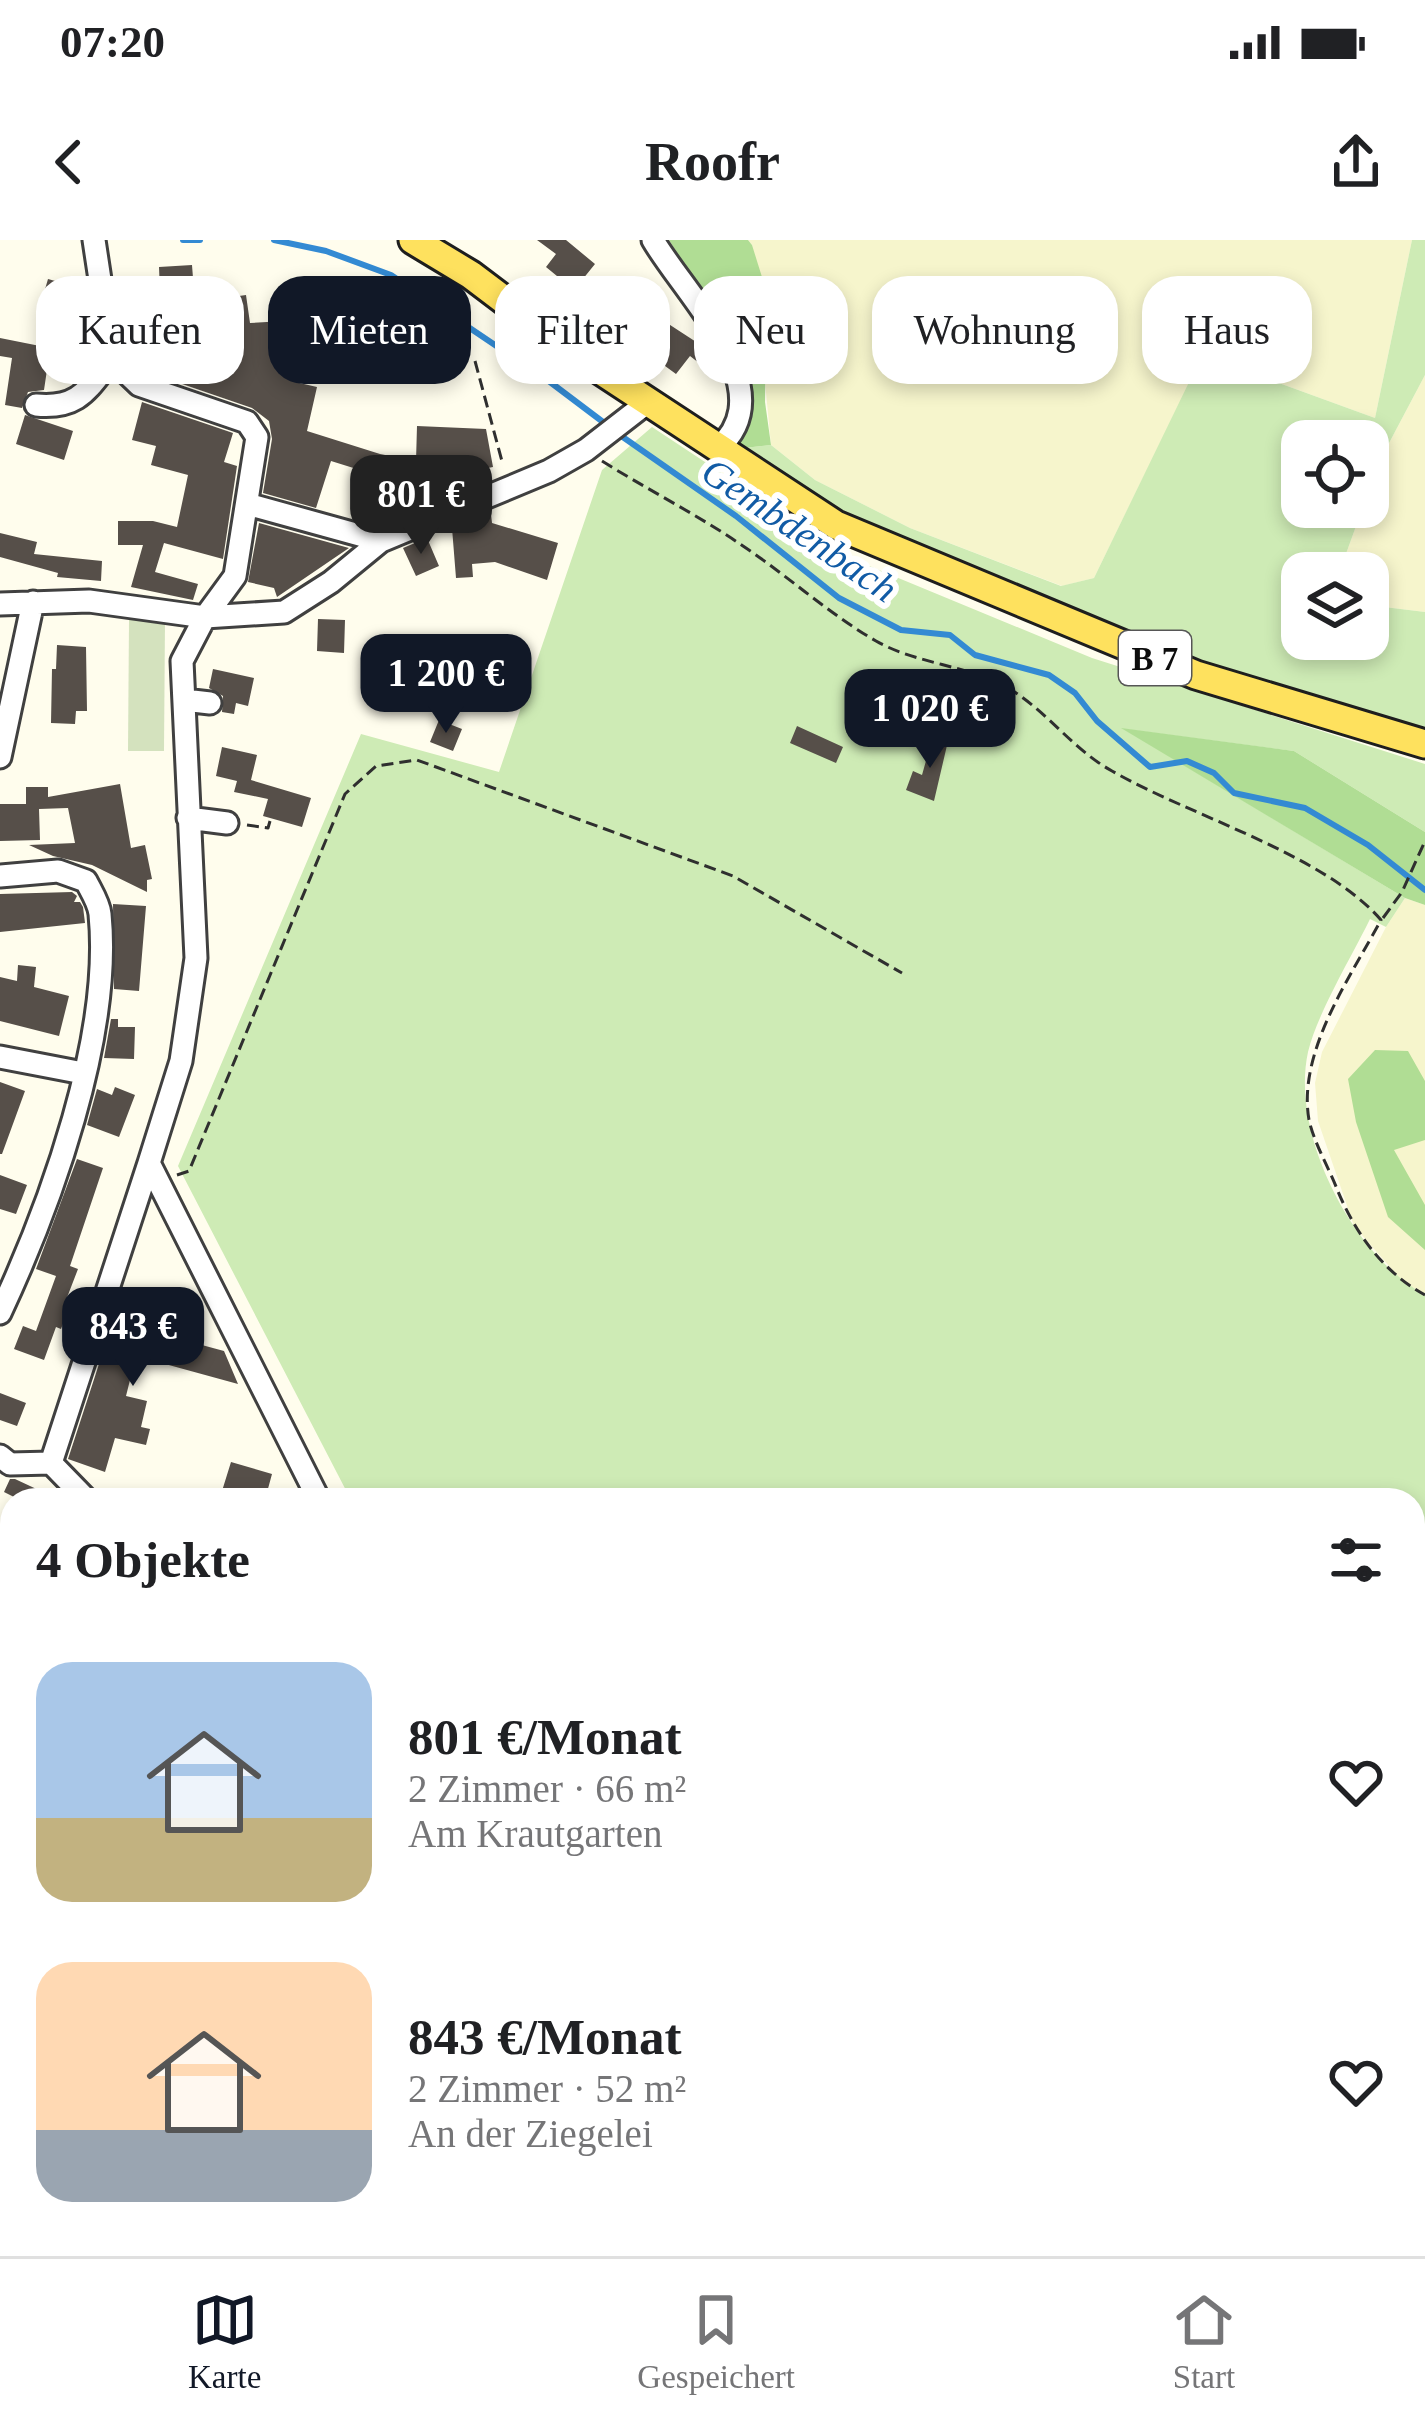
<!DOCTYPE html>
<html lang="de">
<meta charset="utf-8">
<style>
:root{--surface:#fff;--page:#f2f2f2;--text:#202124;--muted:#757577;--line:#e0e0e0;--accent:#111827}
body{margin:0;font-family:"Times New Roman",serif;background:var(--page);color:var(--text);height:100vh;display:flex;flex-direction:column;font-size:45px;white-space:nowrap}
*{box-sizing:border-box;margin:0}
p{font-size:39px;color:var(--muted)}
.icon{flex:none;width:66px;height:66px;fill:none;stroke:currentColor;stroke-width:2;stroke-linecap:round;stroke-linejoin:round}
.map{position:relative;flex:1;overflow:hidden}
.side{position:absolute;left:0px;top:1248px;width:1425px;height:768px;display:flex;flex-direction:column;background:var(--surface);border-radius:36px 36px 0 0;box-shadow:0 6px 18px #0003}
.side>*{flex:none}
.banner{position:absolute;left:36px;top:36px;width:1353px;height:108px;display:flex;gap:24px}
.fabs{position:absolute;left:1281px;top:180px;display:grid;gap:24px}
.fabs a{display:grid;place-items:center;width:108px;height:108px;border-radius:24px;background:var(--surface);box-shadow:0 6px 18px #0003;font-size:60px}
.price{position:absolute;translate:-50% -102px;padding:0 27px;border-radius:24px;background:var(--accent);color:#fff;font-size:39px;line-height:78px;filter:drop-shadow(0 3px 6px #0008)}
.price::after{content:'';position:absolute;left:50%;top:72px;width:36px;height:27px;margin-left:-18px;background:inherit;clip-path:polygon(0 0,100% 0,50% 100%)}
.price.on{background:#222;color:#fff}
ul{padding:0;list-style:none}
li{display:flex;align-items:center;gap:36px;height:300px;padding:0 36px}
li span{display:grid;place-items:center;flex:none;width:336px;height:240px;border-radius:36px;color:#555}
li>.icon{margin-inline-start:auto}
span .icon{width:144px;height:144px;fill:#fffc;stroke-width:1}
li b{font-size:51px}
h2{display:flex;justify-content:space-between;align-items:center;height:144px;padding:0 36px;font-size:51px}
.tag{padding:0 42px;border-radius:36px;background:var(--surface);box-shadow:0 6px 18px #0003;font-size:42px;line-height:108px}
.tag.on{background:var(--accent);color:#fff}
.status{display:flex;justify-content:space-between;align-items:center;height:84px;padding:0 60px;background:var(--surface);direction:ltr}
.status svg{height:33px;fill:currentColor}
header{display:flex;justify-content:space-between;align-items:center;height:156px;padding:0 36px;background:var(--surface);font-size:54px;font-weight:600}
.menu{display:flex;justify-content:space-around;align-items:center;height:168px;border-top:3px solid var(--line);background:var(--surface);font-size:33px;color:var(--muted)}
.menu a{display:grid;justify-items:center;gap:6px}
.menu .on{color:var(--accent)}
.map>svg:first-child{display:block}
.farmland{fill:#f6f5cc}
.green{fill:#ceebb5}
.forest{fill:#b0dd94}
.cemetery{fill:#d4e2be}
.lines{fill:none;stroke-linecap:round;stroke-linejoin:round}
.stream{stroke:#338ad3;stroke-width:6}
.building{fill:#564f49}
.minor-casing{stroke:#404040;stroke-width:27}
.major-casing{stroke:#1e1e1e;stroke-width:33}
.path{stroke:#2f2f2f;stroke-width:3;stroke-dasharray:12 6;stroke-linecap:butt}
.minor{stroke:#fff;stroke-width:21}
.major{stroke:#fee15e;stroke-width:27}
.labels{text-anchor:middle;stroke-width:12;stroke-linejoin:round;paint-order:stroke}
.shield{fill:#fff;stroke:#565656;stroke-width:3}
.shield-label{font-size:33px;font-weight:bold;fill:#0d0d0d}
.water-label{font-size:39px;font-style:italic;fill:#115ba5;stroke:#fff}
</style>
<div class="status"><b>07:20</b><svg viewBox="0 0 49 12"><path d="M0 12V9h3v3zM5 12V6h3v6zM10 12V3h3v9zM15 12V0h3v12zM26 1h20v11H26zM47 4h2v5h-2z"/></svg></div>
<header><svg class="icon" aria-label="back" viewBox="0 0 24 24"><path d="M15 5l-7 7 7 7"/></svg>Roofr<svg class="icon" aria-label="share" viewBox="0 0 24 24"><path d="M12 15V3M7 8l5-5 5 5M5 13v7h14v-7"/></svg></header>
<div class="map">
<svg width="1425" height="2016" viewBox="0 0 1425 2016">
<rect width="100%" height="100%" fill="#fffded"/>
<path class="farmland" d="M748,0H1412L1375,178L1224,123L1193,136L1094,338L1062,346L910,288L815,240L771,205L752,5Z
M1425,135V372L1368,365V333H1339L1363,267H1368V253L1379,222Z
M1405,658L1425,665V1054L1403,1042L1354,986L1318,881L1315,843L1322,812L1386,687Z
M0,1286L12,1292V2004H85L80,2016H0Z
M1413,1857L1425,1863V2016H1379L1383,2004H1413Z
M541,2004H1379L1375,2016H572Z"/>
<path class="green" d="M1412,0H1425V135L1379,222L1368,253V201H1302V267H1363L1339,333H1302V399H1368V365L1425,372V494L1166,410L862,286L735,209L771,205L815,240L910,288L1061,346L1094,338L1192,136L1224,123L1375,178Z
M652,187L850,318L1092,418L1425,524V592L1294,511L1124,489L1405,658L1386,687L1370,679C1352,716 1317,774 1308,812C1290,895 1353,1015 1425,1055V1832L1413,1828V1260H351L178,926L361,494L499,532L602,230Z
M85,2004H540L572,2016H80Z"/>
<path class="forest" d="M669,0H748L752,5L766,50L765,162L771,205L735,209L751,160L727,93Z
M1121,488L1294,511L1425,592V665L1405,658Z
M1375,810L1408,811L1425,841V900L1394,910L1425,965V1010L1388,977L1356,882L1348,839Z"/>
<path class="cemetery" d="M129,380H165L164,511H128Z"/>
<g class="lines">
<path class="stream" d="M183,0H200
M274,0L326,11L391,35L550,142L607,185
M617,193L736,276L839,358L901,390L950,395L975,415L1049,435L1075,453L1097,481L1150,527L1187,521L1214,533L1234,553L1305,568L1368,605L1425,650"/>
</g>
<path class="building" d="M537,0H566L595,24L574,50L546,27L556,14Z
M192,25L194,51L160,53L159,27Z
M48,39L84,49L68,104L95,110L94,118L84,130L48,123L44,150L28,152L22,168L5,165L12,118L0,116V98L40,106L47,72L39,70Z
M246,55L250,83L284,81L286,71L341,67L343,87L317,89L316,94L293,93L295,142L317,147L307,191L380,214L416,221L417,186L486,189L493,227L447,236L445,256L369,282L359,251L392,240L331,221L316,268L263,253L272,199L269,181L252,168L156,135L167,131L172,123L170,110L163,105L165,95L198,103L197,62Z
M143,63L144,84L122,85L119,64Z
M644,68L710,111L714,121L708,130L690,116L676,134L624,96Z
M439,79L442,117L413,119L411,81Z
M142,162L233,193L224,222L237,226L223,319L164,303L155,332L198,344L193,360L131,347L143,305H118V281H153L177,287L188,235L151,225L156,206L132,200Z
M25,175L73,191L64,220L16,204Z
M484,274H491L492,283L558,303L547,340L495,322L472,324L473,337L456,338L452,288Z
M259,283L349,308L277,357L274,348L248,342Z
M0,293L37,302L34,314L102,321L101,341L57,337L58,333L0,317Z
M427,298L439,326L416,336L403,308Z
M318,379L345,380L344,413L317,411Z
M57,405L86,407L87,471H76L75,484L51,483L52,429H56Z
M213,429L254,438L248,466L236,463L234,474L222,472L223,456L209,448Z
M439,480L462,489L453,511L430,502Z
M797,486L843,507L836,523L790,503Z
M933,496L948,501L934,561L906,550L913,531L922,535Z
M222,507L257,515L251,540L311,558L302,587L263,576L268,559L234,552L237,541L216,536Z
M120,544L131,608L145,605L152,639L147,640V652L92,625L53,616L29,605L75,603L68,568L39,569L40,600L0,601V564H26V547H48V557Z
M72,652L77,656L74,662H80L83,667L85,683L0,692V654Z
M113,664L146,666L139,751L114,749Z
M18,725L36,727L34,747L69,756L59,796L0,781V737L17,741Z
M111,779H118V787H135L134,819L104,818Z
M0,842L25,851L2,914H0Z
M115,847L135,855L119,897L87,885L97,849L112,855Z
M77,919L103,928L70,1026L78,1029L63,1068L68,1070L61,1089L56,1087L44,1120L14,1109L23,1086L36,1091L56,1036L36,1029Z
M0,935L27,945L16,974L0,969Z
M113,1081L224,1111L238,1144L136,1116L126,1156L147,1161L141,1187L150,1189L146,1205L115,1198L105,1232L68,1219Z
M0,1153L26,1163L17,1186L0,1180Z
M231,1222L272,1234L266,1256L254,1252L252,1260L222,1251Z
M10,1239H15L60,1260H20L4,1252Z"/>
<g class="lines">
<g class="minor-casing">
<path id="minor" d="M94,0L112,119L139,145L247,182L257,197L235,336L205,377L182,421L196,718L181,821L149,923
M653,0C685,55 785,150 718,208
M120,126L158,119
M36,165C79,169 87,150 112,119
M247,264L381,301
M0,364L89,361L205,377L284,372L331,342L381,301L549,231L586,210L648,162
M184,460L210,463
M0,517L33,362
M188,578L227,583
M0,636L58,631L86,641C91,651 99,663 100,674C112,796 51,964 0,1073
M0,817L83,833
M0,1216L10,1224L51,1223
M51,1223L149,923L319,1260
M51,1223L87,1260"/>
</g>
<g class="major-casing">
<path id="major" d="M413,0L471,35L574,113L836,285L1196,435L1425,504"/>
</g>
<path class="path" d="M475,121L503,225
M602,221C648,250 698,275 743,306C788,336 829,374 876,401C918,425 972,425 1013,451C1049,474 1074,510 1112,531C1190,576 1324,614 1381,680C1351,736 1297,812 1309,880C1314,903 1329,928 1337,949C1355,993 1383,1032 1425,1055
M247,585L268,588L270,581
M1383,678L1402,652L1425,601
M177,935L189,931L345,554L376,526L417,520L733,636L902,733
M1413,1844L1425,1848
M1413,1903L1425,1868
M120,2004L125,2016
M84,2016L89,2004
M474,2016L477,2004
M1375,2016L1379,2004"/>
<use href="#minor" class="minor"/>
<use href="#major" class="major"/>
</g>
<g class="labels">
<rect class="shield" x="1119" y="391" width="72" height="54" rx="9"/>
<g class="shield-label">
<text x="1155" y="430">B 7</text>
</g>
<g class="water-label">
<text transform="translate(800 289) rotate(34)" y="14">Gembdenbach</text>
</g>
</g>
</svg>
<div class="fabs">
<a><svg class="icon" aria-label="locate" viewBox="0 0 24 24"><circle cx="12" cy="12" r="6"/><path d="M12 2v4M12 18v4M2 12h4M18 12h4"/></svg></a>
<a><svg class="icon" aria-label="layers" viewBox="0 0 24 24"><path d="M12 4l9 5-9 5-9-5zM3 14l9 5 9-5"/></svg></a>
</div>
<b class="price on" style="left:421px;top:317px">801 €</b>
<b class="price" style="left:446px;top:496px">1 200 €</b>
<b class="price" style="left:930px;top:531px">1 020 €</b>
<b class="price" style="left:133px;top:1149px">843 €</b>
<div class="banner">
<a class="tag">Kaufen</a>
<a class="tag on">Mieten</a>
<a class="tag">Filter</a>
<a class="tag">Neu</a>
<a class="tag">Wohnung</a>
<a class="tag">Haus</a>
</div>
<section class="side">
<h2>4 Objekte<svg class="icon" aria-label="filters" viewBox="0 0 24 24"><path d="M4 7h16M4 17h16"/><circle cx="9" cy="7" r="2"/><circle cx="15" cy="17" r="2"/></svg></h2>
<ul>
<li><span style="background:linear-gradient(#a9c7e8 65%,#c2b280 0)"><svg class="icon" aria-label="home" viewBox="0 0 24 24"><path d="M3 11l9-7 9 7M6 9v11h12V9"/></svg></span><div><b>801 €/Monat</b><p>2 Zimmer · 66 m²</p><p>Am Krautgarten</p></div><svg class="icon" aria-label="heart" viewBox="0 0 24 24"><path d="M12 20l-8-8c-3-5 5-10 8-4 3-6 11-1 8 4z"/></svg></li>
<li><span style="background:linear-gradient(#ffd9b3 70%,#9aa5b1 0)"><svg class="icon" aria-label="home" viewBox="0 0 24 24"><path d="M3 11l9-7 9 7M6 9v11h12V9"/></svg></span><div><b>843 €/Monat</b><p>2 Zimmer · 52 m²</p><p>An der Ziegelei</p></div><svg class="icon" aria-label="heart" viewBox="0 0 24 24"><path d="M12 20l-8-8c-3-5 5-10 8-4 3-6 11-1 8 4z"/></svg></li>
</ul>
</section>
</div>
<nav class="menu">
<a class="on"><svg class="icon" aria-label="map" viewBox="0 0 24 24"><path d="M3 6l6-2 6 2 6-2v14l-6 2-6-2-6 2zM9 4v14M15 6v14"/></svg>Karte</a>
<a><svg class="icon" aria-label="saved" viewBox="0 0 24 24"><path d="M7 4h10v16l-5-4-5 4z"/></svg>Gespeichert</a>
<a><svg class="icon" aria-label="home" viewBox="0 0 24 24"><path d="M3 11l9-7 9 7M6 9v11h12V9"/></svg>Start</a>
</nav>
